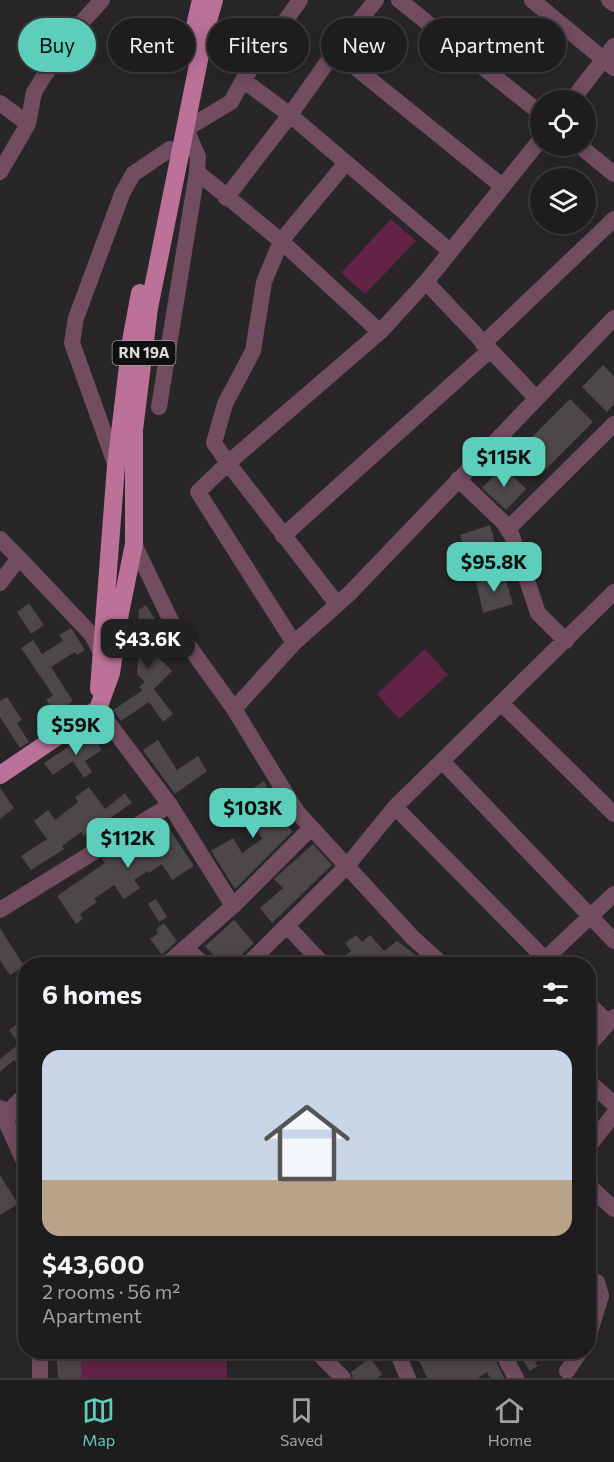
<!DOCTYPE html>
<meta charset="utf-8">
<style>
:root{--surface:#1f1c1d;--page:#2c292a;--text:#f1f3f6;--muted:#a1a1a4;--line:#3c3a3b;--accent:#5bcebc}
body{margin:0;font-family:Commissioner,sans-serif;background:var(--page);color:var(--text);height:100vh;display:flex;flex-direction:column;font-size:22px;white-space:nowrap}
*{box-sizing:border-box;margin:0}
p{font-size:20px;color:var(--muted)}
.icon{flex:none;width:33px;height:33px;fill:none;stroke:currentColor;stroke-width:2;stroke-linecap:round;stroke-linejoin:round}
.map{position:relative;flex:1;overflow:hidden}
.drawer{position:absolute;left:18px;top:957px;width:578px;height:402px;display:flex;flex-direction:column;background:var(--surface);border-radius:24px;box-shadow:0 3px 15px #0003,0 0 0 2px var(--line)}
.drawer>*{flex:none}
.banner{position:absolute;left:18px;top:18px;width:579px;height:54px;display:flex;gap:12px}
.controls{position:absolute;left:530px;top:90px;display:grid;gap:12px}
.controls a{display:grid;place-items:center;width:66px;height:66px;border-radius:50%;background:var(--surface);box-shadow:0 3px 15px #0003,0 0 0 2px var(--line);font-size:30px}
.price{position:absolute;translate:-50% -51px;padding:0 14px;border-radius:12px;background:var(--accent);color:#111;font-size:20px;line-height:39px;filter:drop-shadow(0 2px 3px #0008)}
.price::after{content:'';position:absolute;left:50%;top:36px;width:18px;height:14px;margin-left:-9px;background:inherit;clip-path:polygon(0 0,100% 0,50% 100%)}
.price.current{background:#222;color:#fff}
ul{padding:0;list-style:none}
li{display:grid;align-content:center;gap:12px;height:318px;padding:0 24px}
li+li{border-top:2px solid var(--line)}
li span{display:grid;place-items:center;height:186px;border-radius:18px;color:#555}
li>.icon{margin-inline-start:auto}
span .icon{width:108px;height:108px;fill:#fffc;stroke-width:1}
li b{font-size:26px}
h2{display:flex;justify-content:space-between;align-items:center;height:72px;padding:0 24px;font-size:26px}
.tag{padding:0 21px;border-radius:27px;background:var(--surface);box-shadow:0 3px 15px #0003,0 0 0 2px var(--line);font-size:21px;line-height:54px}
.tag.current{background:var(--accent);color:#111}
.tab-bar{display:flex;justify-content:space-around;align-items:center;height:84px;border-top:2px solid var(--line);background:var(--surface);font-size:16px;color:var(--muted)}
.tab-bar a{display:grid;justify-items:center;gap:3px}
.tab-bar .current{color:var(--accent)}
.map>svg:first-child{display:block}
.green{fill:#632347}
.building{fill:#4c4749}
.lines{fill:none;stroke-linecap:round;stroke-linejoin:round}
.minor{stroke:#724d5f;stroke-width:16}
.major{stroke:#bb7198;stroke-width:18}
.labels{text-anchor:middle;stroke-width:4.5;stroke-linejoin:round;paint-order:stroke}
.shield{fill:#110f10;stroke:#9f9d9e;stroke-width:1.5}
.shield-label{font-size:15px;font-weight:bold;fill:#dcdadb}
</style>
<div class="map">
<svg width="614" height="1378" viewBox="0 0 614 1378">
<rect width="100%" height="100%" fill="#292627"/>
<path class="green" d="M391,219L416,241L365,294L341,273Z
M425,649L448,675L399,719L377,694Z
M61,1352H227V1378H60Z"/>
<path class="building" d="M603,365L614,376V404L607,412L582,387Z
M570,399L593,422L539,476L516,453Z
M503,466L526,489L506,510L482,488Z
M490,525L499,556L470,566L460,535Z
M504,573L513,604L483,613L476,581Z
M29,603L44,625L31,634L17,612Z
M146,605L156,621V636L161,637L167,645L154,653L172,671L154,689L173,714L163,722L149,702L121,721L113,710L143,690L139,687L145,682L137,674L140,641H136L139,610Z
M71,628L85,650L77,655L75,652L51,667L73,701L56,713L46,700L53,695L21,648L33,640L42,654L63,641L59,635Z
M7,697L22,720L17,723L29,742L20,748L0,717V701Z
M90,732L102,750L85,761L92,772L84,778L73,761L53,775L44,763Z
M158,740L177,770L198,756L207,771L175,794L143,750Z
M264,781L277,807L268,813L278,828L286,823L292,832L235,889L211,851L233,838L242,853L262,839L247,811L256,806L247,792Z
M89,787L105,809L125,793L132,803L84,836L81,832L62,846L64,849L31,870L21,856L47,839L34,821L48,810L55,820L78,802L75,797Z
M0,788L14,808L0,819Z
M164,821L194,866L172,880L162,864L149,873L148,871L134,880L140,888L124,899L114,885L94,899L97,902L80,914L83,919L76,924L57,896L105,863L102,859Z
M313,844L332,865L272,923L260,908L283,888L274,879Z
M156,899L167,917L159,922L148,904Z
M234,920L254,943L232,964H221L205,946Z
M164,923L177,941L162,955L150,939L158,933L156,929Z
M0,928L24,966L10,975L0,960Z
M356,935L362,942L370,935L384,951L397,941L417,956L406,964H335L351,951L345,943Z
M20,1022L26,1030V1074L14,1060L0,1072V1059L19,1044L9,1030Z
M0,1175L18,1204L0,1215Z
M56,1352H81V1378H58Z
M415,1352H429L431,1357L448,1352L452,1359L464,1352H492L504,1378H490L487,1372L478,1378H427Z
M514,1352H547L535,1363L538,1366L530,1371L518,1352Z
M370,1358L382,1374L377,1378H353L351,1372Z"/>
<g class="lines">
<path class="minor" d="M376,0L335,51L290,115L450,251
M399,0L540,113
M532,0L614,68
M609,0L614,4
M335,51L502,186
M572,100L614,46
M0,103L28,124
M580,146L614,174
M345,164L281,241L380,332
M0,172L28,124L34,92L71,34L102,0
M197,172L281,241L264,282L253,351L225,404L214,443L228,463L198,492L294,643
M226,198L290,115L243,80
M426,282L536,398
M483,344L614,219
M159,407L197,172L198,157L186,129L231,102L243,80L300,0
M116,466L72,343L76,318L122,194L133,174L170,149
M458,479L504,523L512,536L538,613L566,641
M508,529L614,424
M283,536L489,351
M0,539L19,558
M134,544L171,621L234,709L297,812L413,938L442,964
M0,583L19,558L92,635L100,651
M337,604L228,463L380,332L426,282L540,140
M501,703L614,814
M98,709L170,805L233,906L167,964
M234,709L294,643L349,594L614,318
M442,761L614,941
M395,807L550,964
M233,906L311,828
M0,910L170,805
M287,926L323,964
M186,948L203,964
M545,959L614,894
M248,964L347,866L395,807L614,592
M588,1003L608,1023
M588,1046L614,1017
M588,1081L614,1104
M0,1108L9,1111L7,1124L26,1166
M9,1111L26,1094
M588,1147L614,1114
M588,1185L614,1209
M588,1278L597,1282L601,1296L588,1338
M40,1352V1378
M317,1352L343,1378
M397,1352L408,1378
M502,1352L516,1378
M567,1371L580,1352"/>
<path class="major" d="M191,43L201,0
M99,689L116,466L131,341L140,293
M0,775L98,709L111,673L120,613L134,544V430L149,308L204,35L214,0"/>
</g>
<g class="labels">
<rect class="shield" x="112.5" y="341" width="63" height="24" rx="4.5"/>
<g class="shield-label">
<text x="144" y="358">RN 19A</text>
</g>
</g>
</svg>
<div class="controls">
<a><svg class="icon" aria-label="locate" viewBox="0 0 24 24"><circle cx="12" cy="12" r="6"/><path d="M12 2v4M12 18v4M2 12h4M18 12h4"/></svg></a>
<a><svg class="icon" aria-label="layers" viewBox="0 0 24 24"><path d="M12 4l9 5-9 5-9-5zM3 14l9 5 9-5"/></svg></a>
</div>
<b class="price" style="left:504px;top:488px">$115K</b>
<b class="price" style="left:494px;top:593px">$95.8K</b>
<b class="price current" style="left:148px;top:670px">$43.6K</b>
<b class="price" style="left:76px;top:756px">$59K</b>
<b class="price" style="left:253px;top:839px">$103K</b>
<b class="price" style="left:128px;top:869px">$112K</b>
<div class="banner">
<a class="tag current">Buy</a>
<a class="tag">Rent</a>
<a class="tag">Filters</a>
<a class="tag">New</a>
<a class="tag">Apartment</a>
</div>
<section class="drawer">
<h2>6 homes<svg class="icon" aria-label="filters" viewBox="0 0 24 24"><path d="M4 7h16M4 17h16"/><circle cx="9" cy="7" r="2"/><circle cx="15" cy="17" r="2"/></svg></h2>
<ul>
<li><span style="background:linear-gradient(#c9d6e8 70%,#b9a48a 0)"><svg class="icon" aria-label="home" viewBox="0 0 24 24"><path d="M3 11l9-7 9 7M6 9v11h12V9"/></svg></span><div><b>$43,600</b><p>2 rooms · 56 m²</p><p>Apartment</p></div></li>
</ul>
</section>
</div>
<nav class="tab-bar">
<a class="current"><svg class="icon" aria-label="map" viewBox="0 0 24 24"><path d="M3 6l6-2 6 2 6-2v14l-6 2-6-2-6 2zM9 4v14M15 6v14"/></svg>Map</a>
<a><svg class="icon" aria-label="saved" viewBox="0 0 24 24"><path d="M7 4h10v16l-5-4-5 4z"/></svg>Saved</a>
<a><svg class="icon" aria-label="home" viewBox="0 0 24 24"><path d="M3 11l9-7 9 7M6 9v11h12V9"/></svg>Home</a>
</nav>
